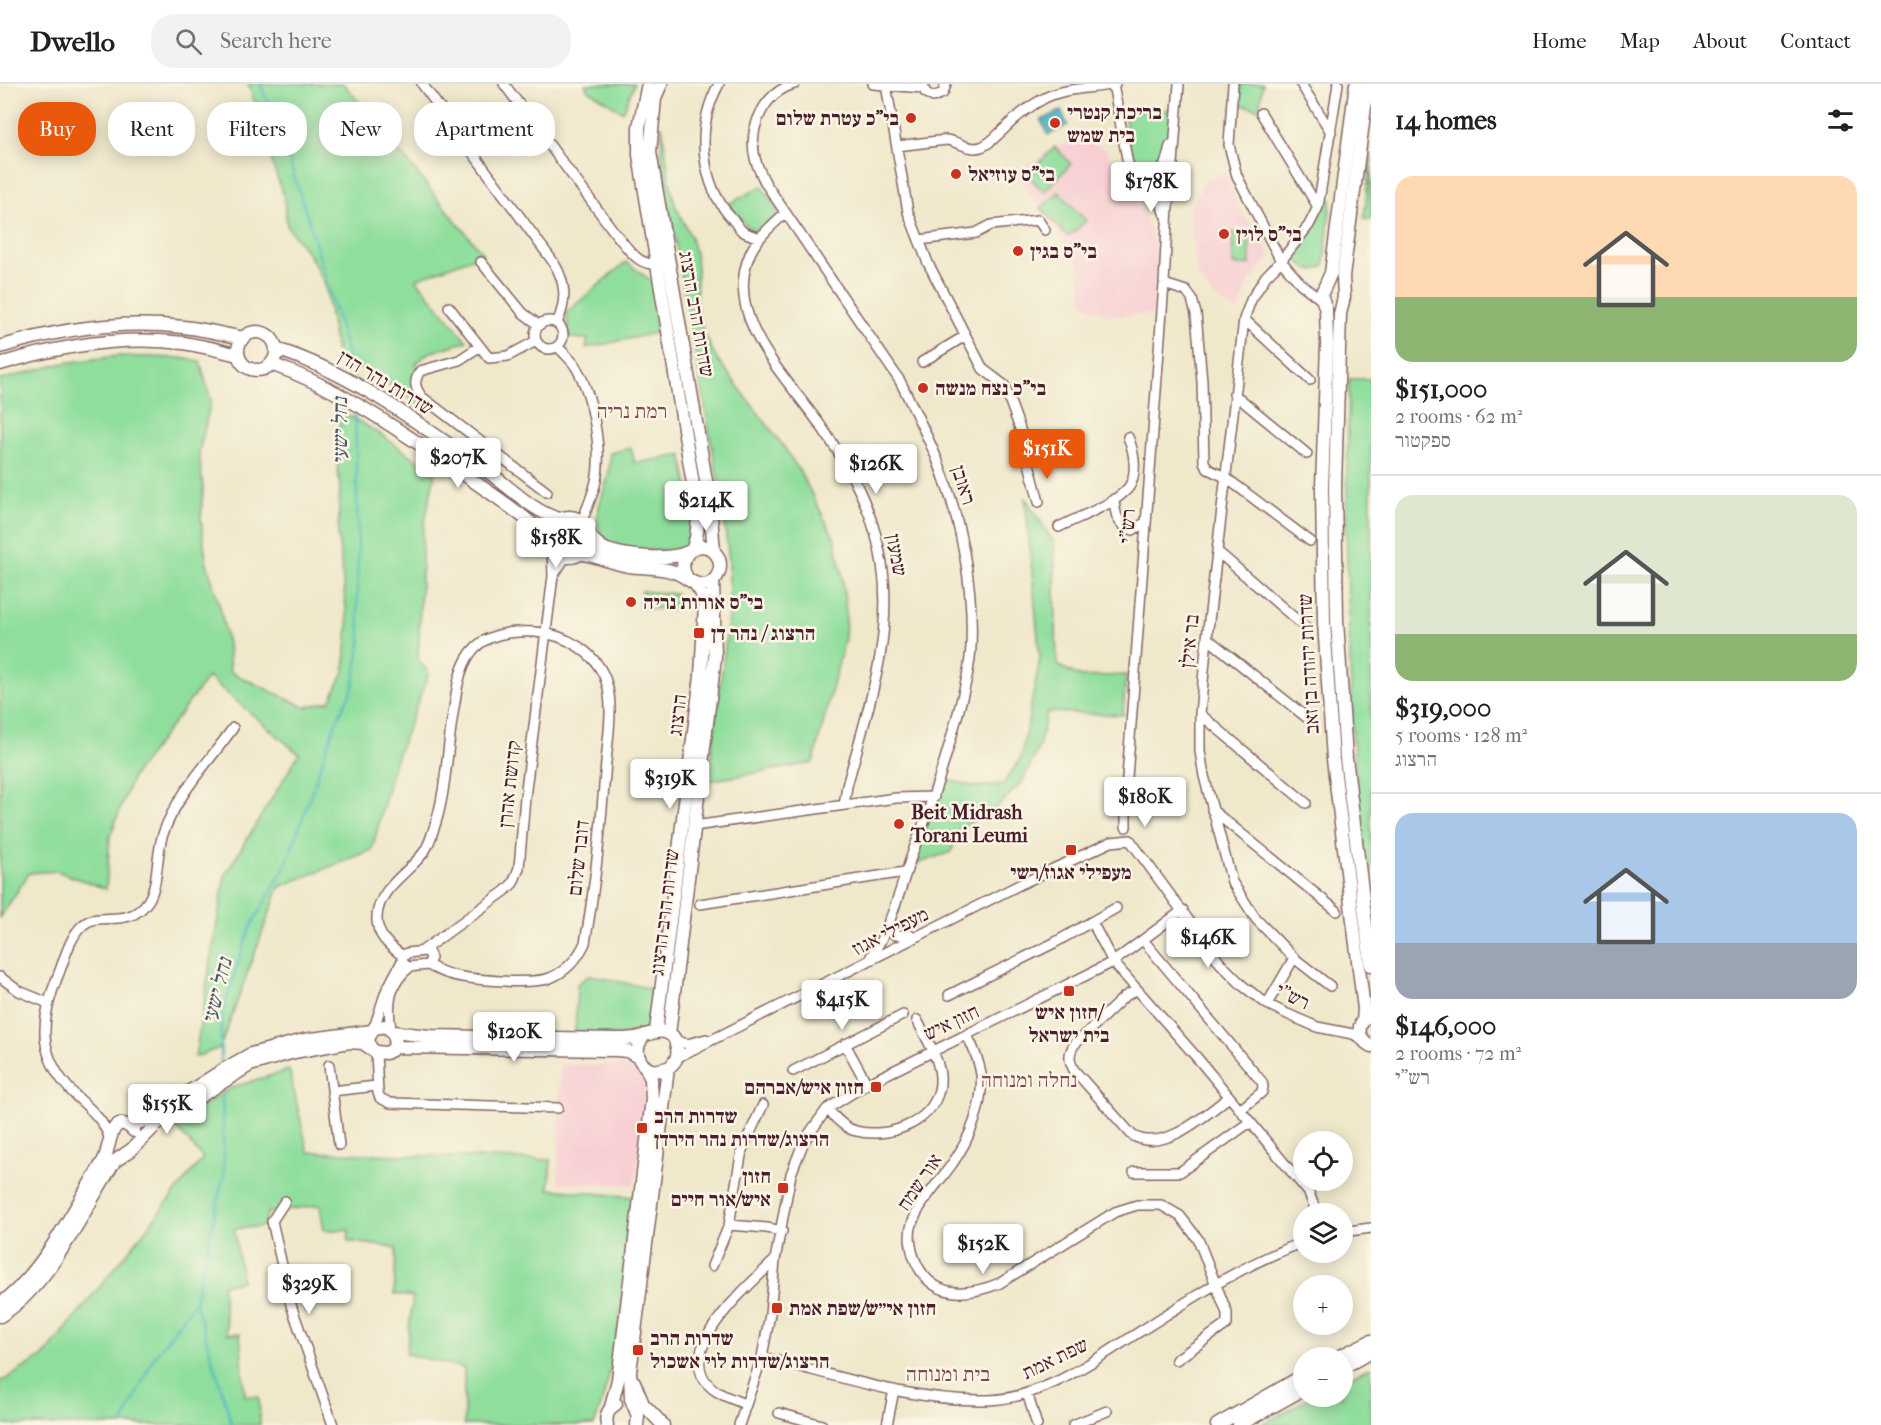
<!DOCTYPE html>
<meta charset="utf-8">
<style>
:root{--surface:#fff;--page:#f2f2f2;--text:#202124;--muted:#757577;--line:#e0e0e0;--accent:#ea580c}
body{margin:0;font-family:"IM FELL French Canon","Frank Ruhl Libre",serif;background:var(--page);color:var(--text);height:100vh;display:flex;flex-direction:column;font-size:22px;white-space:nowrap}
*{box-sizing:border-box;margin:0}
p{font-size:20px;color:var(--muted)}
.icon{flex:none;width:33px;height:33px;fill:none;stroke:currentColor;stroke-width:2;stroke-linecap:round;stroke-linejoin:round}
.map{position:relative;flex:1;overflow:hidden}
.sheet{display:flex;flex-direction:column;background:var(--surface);width:510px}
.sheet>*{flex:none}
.guide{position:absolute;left:18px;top:18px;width:570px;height:54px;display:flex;gap:12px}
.tools{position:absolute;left:1293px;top:1047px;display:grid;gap:12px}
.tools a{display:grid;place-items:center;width:60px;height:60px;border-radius:50%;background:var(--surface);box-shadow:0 3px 15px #0003;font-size:30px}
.price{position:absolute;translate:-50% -51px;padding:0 14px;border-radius:6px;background:#fff;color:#222;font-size:20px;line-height:39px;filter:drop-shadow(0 2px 3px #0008)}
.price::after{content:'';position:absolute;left:50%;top:36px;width:18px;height:14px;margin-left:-9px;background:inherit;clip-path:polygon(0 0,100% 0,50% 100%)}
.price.selected{background:var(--accent);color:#fff}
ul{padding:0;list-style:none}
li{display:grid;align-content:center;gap:12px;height:318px;padding:0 24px}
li+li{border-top:2px solid var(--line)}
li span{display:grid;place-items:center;height:186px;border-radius:18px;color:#555}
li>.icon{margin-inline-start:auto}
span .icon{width:108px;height:108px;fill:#fffc;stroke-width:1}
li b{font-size:26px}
h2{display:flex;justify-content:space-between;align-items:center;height:72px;padding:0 24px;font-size:26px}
.chip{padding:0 21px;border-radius:24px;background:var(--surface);box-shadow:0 3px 15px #0003;font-size:21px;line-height:54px}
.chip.selected{background:var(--accent);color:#fff}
header{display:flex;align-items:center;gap:36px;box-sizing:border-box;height:84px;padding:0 30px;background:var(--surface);border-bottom:2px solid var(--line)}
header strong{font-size:28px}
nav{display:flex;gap:33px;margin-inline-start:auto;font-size:21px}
.search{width:420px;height:54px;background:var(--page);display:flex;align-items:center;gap:15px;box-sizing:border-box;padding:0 21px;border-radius:24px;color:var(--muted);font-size:22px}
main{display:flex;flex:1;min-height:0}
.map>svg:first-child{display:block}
.built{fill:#f7cfd3}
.green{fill:#8fde9c;stroke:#6c7e64;stroke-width:1.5}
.water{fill:#48b3c5;stroke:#496978;stroke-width:1.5}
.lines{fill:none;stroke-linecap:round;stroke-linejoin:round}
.stream{stroke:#48b3c5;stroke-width:2}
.minor-casing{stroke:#846563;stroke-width:12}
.major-casing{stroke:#846563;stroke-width:15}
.minor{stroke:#fff;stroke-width:9}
.major{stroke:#fff;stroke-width:12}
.poi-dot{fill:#c8321e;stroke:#fcf5e5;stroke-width:2}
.labels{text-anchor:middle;stroke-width:5;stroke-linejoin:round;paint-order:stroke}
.poi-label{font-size:20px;font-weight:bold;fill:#4a1f2b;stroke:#fcf5e5;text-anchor:start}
.street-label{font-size:20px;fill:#4a1f2b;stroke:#fcf5e5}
.neighbourhood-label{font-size:21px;fill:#804b4f;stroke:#fcf5e5}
.water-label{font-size:21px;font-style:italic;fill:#495a69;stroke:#fcf5e5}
</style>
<header>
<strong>Dwello</strong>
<div class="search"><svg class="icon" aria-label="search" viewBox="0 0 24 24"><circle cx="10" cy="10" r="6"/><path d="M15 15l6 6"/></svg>Search here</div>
<nav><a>Home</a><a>Map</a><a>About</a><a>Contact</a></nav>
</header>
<main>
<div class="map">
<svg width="1371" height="1341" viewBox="0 0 1371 1341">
<rect width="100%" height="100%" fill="#fcf5e5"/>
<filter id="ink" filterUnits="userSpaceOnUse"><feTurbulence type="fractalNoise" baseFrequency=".0167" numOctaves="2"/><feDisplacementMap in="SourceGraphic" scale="12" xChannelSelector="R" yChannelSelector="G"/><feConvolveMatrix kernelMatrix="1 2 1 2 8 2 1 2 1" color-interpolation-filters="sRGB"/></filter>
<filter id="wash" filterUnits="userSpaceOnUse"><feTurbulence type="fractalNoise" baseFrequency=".008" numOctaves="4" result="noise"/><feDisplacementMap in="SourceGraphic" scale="24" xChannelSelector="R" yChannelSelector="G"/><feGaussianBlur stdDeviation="1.35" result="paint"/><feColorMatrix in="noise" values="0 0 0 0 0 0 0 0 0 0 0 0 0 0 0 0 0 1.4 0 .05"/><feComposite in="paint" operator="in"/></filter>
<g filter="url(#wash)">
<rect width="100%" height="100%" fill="#efe8cb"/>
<path class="built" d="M1087,57L1106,65L1149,142L1157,170L1153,230L1121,232L1105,230L1083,220L1078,178L1020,96L1026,83L1053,64L1070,58Z
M1225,89L1237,120L1271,172L1249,199L1238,228L1213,213L1197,189L1189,127L1205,95Z
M560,981H622L635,986L641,992L645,1002L635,1101L558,1099Z"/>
<path class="green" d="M248,0H344L483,170L416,195L467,257L428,269L416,280L429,327L384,297L337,272L325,200L310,172L287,142L284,113L273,82L259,29Z
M585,0H634L623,28L587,5Z
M1241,0H1263L1259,25L1239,20Z
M1174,25L1164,75L1152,83L1135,78L1129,63L1124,29Z
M662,40L669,94L675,121L691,153L695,169L697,183L696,221L703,247L715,272L784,363L800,388L835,455L842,489L846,528L845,554L813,679L708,697L729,531V476L722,418L664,94L661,71Z
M1055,63L1071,80L1044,108L1027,91Z
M1371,71V136L1364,135Z
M762,102L779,129L757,147L747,142L727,121Z
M1059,108L1086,137L1068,153L1041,124Z
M1326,115L1331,116L1324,182C1309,190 1309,187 1297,176Z
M1249,148L1250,181H1233L1232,149Z
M626,178L656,200L661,248L586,264L588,255L570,254L566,229Z
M118,272L179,274L200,277L211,317L199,368L203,404L201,435L206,476L220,523L228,561L230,588L305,623L330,617L344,588L348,542L338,452L340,403L336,370L341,327L380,350L435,389L423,447L418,576L429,589L394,680L372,766L279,803L220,964L195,973L225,791L299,670L208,593L133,692L110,752L106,805L57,787L29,789L0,834V296L64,279Z
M1349,295H1371V855L1359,747L1352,640L1346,447Z
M631,364L635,379L682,371C685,391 698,439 691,458C685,473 624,465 611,459C604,456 600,449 598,442C595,426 605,407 608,392C610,385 610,377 610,369Z
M1025,413L1054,459L1057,581L1081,593L1126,591L1123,631L1047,628L1039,663L1022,698L996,724L960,744L951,768L913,781L940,694L976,703L1003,700L1021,674L1040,575Z
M641,507L676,510L675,526L639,524Z
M590,891L652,905C651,914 652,935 648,942C641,956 590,949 575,949L577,900Z
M289,986L308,1068L551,1076L549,1105L634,1113C625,1189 621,1269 594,1341H464V1284L406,1270L413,1213L394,1210L396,1164L348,1157L349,1146H324L320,1121L267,1129L265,1142L234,1145L242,1197L222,1201L227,1250H240L245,1312L259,1313L260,1341H0V1297L6,1295L45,1271L203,1074L173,1040L233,1003Z
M1371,1283V1341H1261L1311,1313L1342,1312L1343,1296Z"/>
<path class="water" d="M1061,27L1068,41L1048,51L1041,36Z"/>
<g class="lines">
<path class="stream" d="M260,0L280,45L293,89L309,137L355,295
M314,701L336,638L353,604L361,557L357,521L358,460L355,325
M221,981V936L233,894L250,844L286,781L313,704
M222,1004L224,1090L195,1217L232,1341
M122,1341L153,1275L195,1218"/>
</g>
</g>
<g filter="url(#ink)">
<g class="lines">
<g class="minor-casing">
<path id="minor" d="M422,0L554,179C566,199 567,217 557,239
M504,0L615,149C630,166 637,183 662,180
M719,0C695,43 700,100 733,136C736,139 739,144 742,147C747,150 754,152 760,154
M795,0C764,8 748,44 755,74C757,83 762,92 766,100L900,297C913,323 926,349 937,375C960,433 974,500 971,562C970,586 963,610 957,633C945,677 932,720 915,762C903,794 891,846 871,872
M873,0L923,4
M923,0L925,8L933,13L943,9L946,0
M1113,0L1128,80L1139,93L1154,104
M1233,0L1229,61L1237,92L1281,177L1301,200L1323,217
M1301,0L1331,48
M886,1L908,128L928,179L983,285L1004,301L1020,345L1039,418
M1261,29L1318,123
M897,62L946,56C958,57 969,67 981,63C990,60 996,52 1003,46C1015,34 1028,23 1043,15C1065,3 1092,5 1115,0
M785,129C773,141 757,153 750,170C721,236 792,298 825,348C853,388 875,432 882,480C894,556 866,630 847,702L844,721
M1164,129L1160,113L1152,97C1154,90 1156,90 1161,86C1167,81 1168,69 1170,62
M919,156L976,149L991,141L1038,136L1045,146
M481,178L523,229L539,241
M1164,200L1186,207L1192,215L1196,230L1202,297L1204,378L1208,385L1225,393L1310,457
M449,223L489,274L508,272L536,257
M1244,235L1310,296
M535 251a14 14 0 1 1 28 0a14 14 0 1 1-28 0Z
M479,263L459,276L420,287C414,297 414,303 422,313L547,408
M558,263C563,268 569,274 574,280C592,307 603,366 596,397C593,411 587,424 582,437
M922,278L965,252
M1234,310L1307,370
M1114,415C1115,430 1117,442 1133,446L1146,438
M1059,443C1078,433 1116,420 1129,403C1138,389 1134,367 1128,353
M1218,468L1305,543
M553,492L566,472
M1207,554L1306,633
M1200,630L1306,719
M1212,726L1337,827
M694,742L896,714L934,713
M1126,743V707L1164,200L1168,122L1175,97L1173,80L1179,0
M1130,756L1220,879L1243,902L1267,920L1287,930L1317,943L1353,950L1363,956
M700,820L905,788
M889,836L890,846L895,851H910
M1092,838L1113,878L1199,976L1309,1109L1317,1130
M1143,856L1262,998L1263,1002L1262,1008L1240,1026
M422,867L505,807L513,799L519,784L525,713L553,492L552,462
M425,867L429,869L431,874L428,881L408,883L403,879L402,874L407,869Z
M403,872C389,862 376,851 377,833C378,804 409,789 424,768C428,762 431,754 433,747C447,711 447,657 455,618C457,602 460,584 470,570C484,549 512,547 535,548C565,550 596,568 606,597C614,621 608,653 606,678C601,738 596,799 585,859C578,874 567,887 550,894C531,901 469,896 449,890C441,888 434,884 428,881
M1294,874L1330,902
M0,893L19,907L48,919
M1137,905L1124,913L1074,961C1068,970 1069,977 1074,986L1132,1051C1163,1071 1206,1030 1229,1013
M949,911L1054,859L1116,824
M1267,920L1294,874L1256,835L1232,798L1204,692L1200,667V630L1207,554L1244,235L1251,216L1266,192L1281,177L1309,141L1318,123L1338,0
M374,944L386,907L402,877
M391,945C387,921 389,899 410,883
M967,951C973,963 979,976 981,990C984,1020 970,1055 952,1080C938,1100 920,1117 912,1140C908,1150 911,1167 915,1176C931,1215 966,1213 1000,1199L1115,1128L1137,1121H1161L1180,1132L1198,1155L1227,1229V1240L1176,1276
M675,956L687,960L706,955
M845,960L867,1000
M376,968L378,1009L380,1014L390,1019L558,1024
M676,974L1021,800L1111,758L1130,756
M329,981L339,1061
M793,987L903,931
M332,1007L376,1002
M827,1025C835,1033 844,1044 856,1047C887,1055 931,1040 939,1006C945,982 927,956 917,936
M109,1053C103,1035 88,1023 75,1011C38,974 39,940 57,894C64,878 69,853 83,841C99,826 129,846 148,817C159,801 156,769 163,750C177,710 209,678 233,644
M1134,1088H1180L1250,1038
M285,1117L272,1137L291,1221L333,1341
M729,1141L767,1144L782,1147
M1342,1148L1371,1144
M712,1182L729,1141L742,1066L763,1021
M762,1273C836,1291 912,1318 989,1316C1046,1314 1097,1274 1144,1245C1195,1212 1246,1179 1304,1158
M1027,1309L1037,1341
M746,1321C737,1316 724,1313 716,1307C664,1272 750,1201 775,1176
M779,1329L822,1341
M739,1341L762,1273L770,1230L775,1176L791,1090L804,1057L827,1025L867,1000L1113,878L1183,826
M887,1341L894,1306
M1073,1341L1107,1327"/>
</g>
<g class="major-casing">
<path id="major" d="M648,0L639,43V71L696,418C698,435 699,448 693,464
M661,0L655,14L650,68L710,420L714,467
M1356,0L1331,189L1321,211L1326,226L1327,260L1322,403L1324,538L1333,675L1364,925L1363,937
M1368,0L1343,192L1344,213L1340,230L1335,403L1337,537L1346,674L1371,881
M238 267a19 19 0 1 1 38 0a19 19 0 1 1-38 0Z
M0,263C59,245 121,236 183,243C203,245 223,250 243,254
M276,265C355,290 419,340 487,387C510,403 532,427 559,435
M0,280C59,262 122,251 184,259C202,262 220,266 238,271
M271,280C342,305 400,347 462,389C491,410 524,430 549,456
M549 453a20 20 0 1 1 40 0a20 20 0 1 1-40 0Z
M589,451C594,457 600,463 607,466C628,473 668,477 688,468
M580,469C597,472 612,479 629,482C644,484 660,483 674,488C685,491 691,501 703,501C718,500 725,481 716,470C701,450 673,472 687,494
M1368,933C1355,941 1358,955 1371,962
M656,947L701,592L705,521L701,508L695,500
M393,948L429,952L616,955C624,955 632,955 640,953C654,948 674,940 677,964C679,973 675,979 668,984L653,987C636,980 633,963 645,951
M669,950L715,573L713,497
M394,963L616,966L627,967L638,973
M129,1042L143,1037L226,984L251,970L304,956L372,947
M0,1220C43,1190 76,1121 104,1076C110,1065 110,1023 134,1047
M0,1232C51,1201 83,1126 115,1077L131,1066L157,1040L250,981L294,968L349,958L363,959L376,968L386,969L392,966L396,959L393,948L385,942L374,944L368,955L370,963
M1336,1274L1371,1257
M1342,1284L1371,1268
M634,1298L643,1320L663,1341
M611,1323L618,1296L652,1015L651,995L646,984
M607,1341C605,1332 608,1325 616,1320
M637,1341L638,1332L631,1315L630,1288L668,984
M1217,1341L1304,1291
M1239,1341L1304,1305"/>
</g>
<use href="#minor" class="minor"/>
<use href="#major" class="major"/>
</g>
</g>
<g class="poi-dot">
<circle cx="911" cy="34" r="6"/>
<circle cx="1055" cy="39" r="6"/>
<circle cx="956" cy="90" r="6"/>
<circle cx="1224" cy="150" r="6"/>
<circle cx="1018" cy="167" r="6"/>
<circle cx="923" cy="304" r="6"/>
<circle cx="631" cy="518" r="6"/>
<rect x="693" y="543" width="12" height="12" rx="3"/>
<circle cx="899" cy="740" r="6"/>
<rect x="1065" y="760" width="12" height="12" rx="3"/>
<rect x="1063" y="901" width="12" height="12" rx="3"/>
<rect x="870" y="997" width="12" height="12" rx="3"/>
<rect x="636" y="1038" width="12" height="12" rx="3"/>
<rect x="777" y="1098" width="12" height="12" rx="3"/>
<rect x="771" y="1218" width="12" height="12" rx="3"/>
<rect x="632" y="1260" width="12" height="12" rx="3"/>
</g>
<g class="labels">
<g class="poi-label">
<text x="1067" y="35">בריכת קנטרי<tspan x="1067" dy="23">בית שמש</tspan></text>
<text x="899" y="41" text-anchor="end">בי"כ עטרת שלום</text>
<text x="968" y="97">בי"ס עוזיאל</text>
<text x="1236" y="157">בי"ס לוין</text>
<text x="1030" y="174">בי"ס בגין</text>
<text x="935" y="311">בי"כ נצח מנשה</text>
<text x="643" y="525">בי"ס אורות נריה</text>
<text x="711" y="556">הרצוג / נהר דן</text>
<text x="911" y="735">Beit Midrash<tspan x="911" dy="23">Torani Leumi</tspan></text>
<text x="1071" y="795" text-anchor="middle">מעפילי אגוז/רשי</text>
<text x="1069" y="935" text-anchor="middle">חזון איש/<tspan x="1069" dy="23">בית ישראל</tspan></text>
<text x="864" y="1010" text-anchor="end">חזון איש/אברהם</text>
<text x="654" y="1039">שדרות הרב<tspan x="654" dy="23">הרצוג/שדרות נהר הירדן</tspan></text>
<text x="771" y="1099" text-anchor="end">חזון<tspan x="771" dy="23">איש/אור חיים</tspan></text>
<text x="789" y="1231">חזון אי״ש/שפת אמת</text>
<text x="650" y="1261">שדרות הרב<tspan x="650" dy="23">הרצוג/שדרות לוי אשכול</tspan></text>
</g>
<g class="street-label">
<text transform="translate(697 230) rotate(80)" y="7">שדרות הרב הרצוג</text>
<text transform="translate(386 298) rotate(31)" y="7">שדרות נהר הדן</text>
<text transform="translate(964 401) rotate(73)" y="7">ראובן</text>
<text transform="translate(1127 442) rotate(-86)" y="7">רש"י</text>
<text transform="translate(897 471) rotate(80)" y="7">שמעון</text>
<text transform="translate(1189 557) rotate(-84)" y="7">בר אילן</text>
<text transform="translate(1308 580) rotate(-93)" y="7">שדרות יהודה בן זאב</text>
<text transform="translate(677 631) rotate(-83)" y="7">הרצוג</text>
<text transform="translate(509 700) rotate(-84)" y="7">קדושת אהרן</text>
<text transform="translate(578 774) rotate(-84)" y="7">דובר שלום</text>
<text transform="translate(664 828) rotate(-83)" y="7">שדרות הרב הרצוג</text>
<text transform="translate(890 847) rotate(-27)" y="7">מעפילי אגוז</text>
<text transform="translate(1293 912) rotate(26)" y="7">רש"י</text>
<text transform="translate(951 938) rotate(-25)" y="7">חזון איש</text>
<text transform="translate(919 1098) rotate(-56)" y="7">אור שמח</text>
<text transform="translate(1055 1274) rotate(-26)" y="7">שפת אמת</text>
</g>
<g class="neighbourhood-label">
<text x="632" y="334">רמת נריה</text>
<text x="1029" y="1003">נחלה ומנוחה</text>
<text x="948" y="1297">בית ומנוחה</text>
</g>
<g class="water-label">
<text transform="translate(340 347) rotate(-90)" y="7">נחל ישעי</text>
<text transform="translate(217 907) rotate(-76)" y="7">נחל ישעי</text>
</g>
</g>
</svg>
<div class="tools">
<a><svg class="icon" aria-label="locate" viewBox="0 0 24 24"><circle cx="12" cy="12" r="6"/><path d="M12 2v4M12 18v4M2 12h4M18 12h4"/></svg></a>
<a><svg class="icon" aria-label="layers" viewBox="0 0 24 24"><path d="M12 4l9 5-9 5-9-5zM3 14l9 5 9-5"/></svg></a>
<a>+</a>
<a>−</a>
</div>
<b class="price" style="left:1151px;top:129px">$178K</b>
<b class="price selected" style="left:1047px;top:396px">$151K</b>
<b class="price" style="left:458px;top:405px">$207K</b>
<b class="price" style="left:876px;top:411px">$126K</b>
<b class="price" style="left:706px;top:448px">$214K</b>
<b class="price" style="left:556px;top:485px">$158K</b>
<b class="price" style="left:670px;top:726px">$319K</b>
<b class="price" style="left:1145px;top:744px">$180K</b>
<b class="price" style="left:1208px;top:885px">$146K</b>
<b class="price" style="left:842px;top:947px">$415K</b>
<b class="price" style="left:514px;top:979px">$120K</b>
<b class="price" style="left:167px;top:1051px">$155K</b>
<b class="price" style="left:983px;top:1191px">$152K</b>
<b class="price" style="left:309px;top:1231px">$329K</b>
<div class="guide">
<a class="chip selected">Buy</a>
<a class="chip">Rent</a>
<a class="chip">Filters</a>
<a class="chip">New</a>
<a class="chip">Apartment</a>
</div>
</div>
<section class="sheet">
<h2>14 homes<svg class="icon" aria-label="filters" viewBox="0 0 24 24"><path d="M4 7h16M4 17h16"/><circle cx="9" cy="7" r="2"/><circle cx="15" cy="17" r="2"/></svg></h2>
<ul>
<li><span style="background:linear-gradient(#ffd9b3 65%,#8fb573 0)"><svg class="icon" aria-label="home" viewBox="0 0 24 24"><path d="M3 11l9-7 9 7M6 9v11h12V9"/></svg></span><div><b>$151,000</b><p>2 rooms · 62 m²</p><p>ספקטור</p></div></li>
<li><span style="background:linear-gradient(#dfe7d0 75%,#8fb573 0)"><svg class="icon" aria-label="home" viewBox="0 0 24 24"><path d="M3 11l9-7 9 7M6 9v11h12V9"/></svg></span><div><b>$319,000</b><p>5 rooms · 128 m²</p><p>הרצוג</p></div></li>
<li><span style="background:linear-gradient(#a9c7e8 70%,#9aa5b1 0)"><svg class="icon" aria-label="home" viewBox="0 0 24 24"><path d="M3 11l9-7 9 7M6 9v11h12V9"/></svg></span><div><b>$146,000</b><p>2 rooms · 72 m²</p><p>רש&quot;י</p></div></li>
</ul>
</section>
</main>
